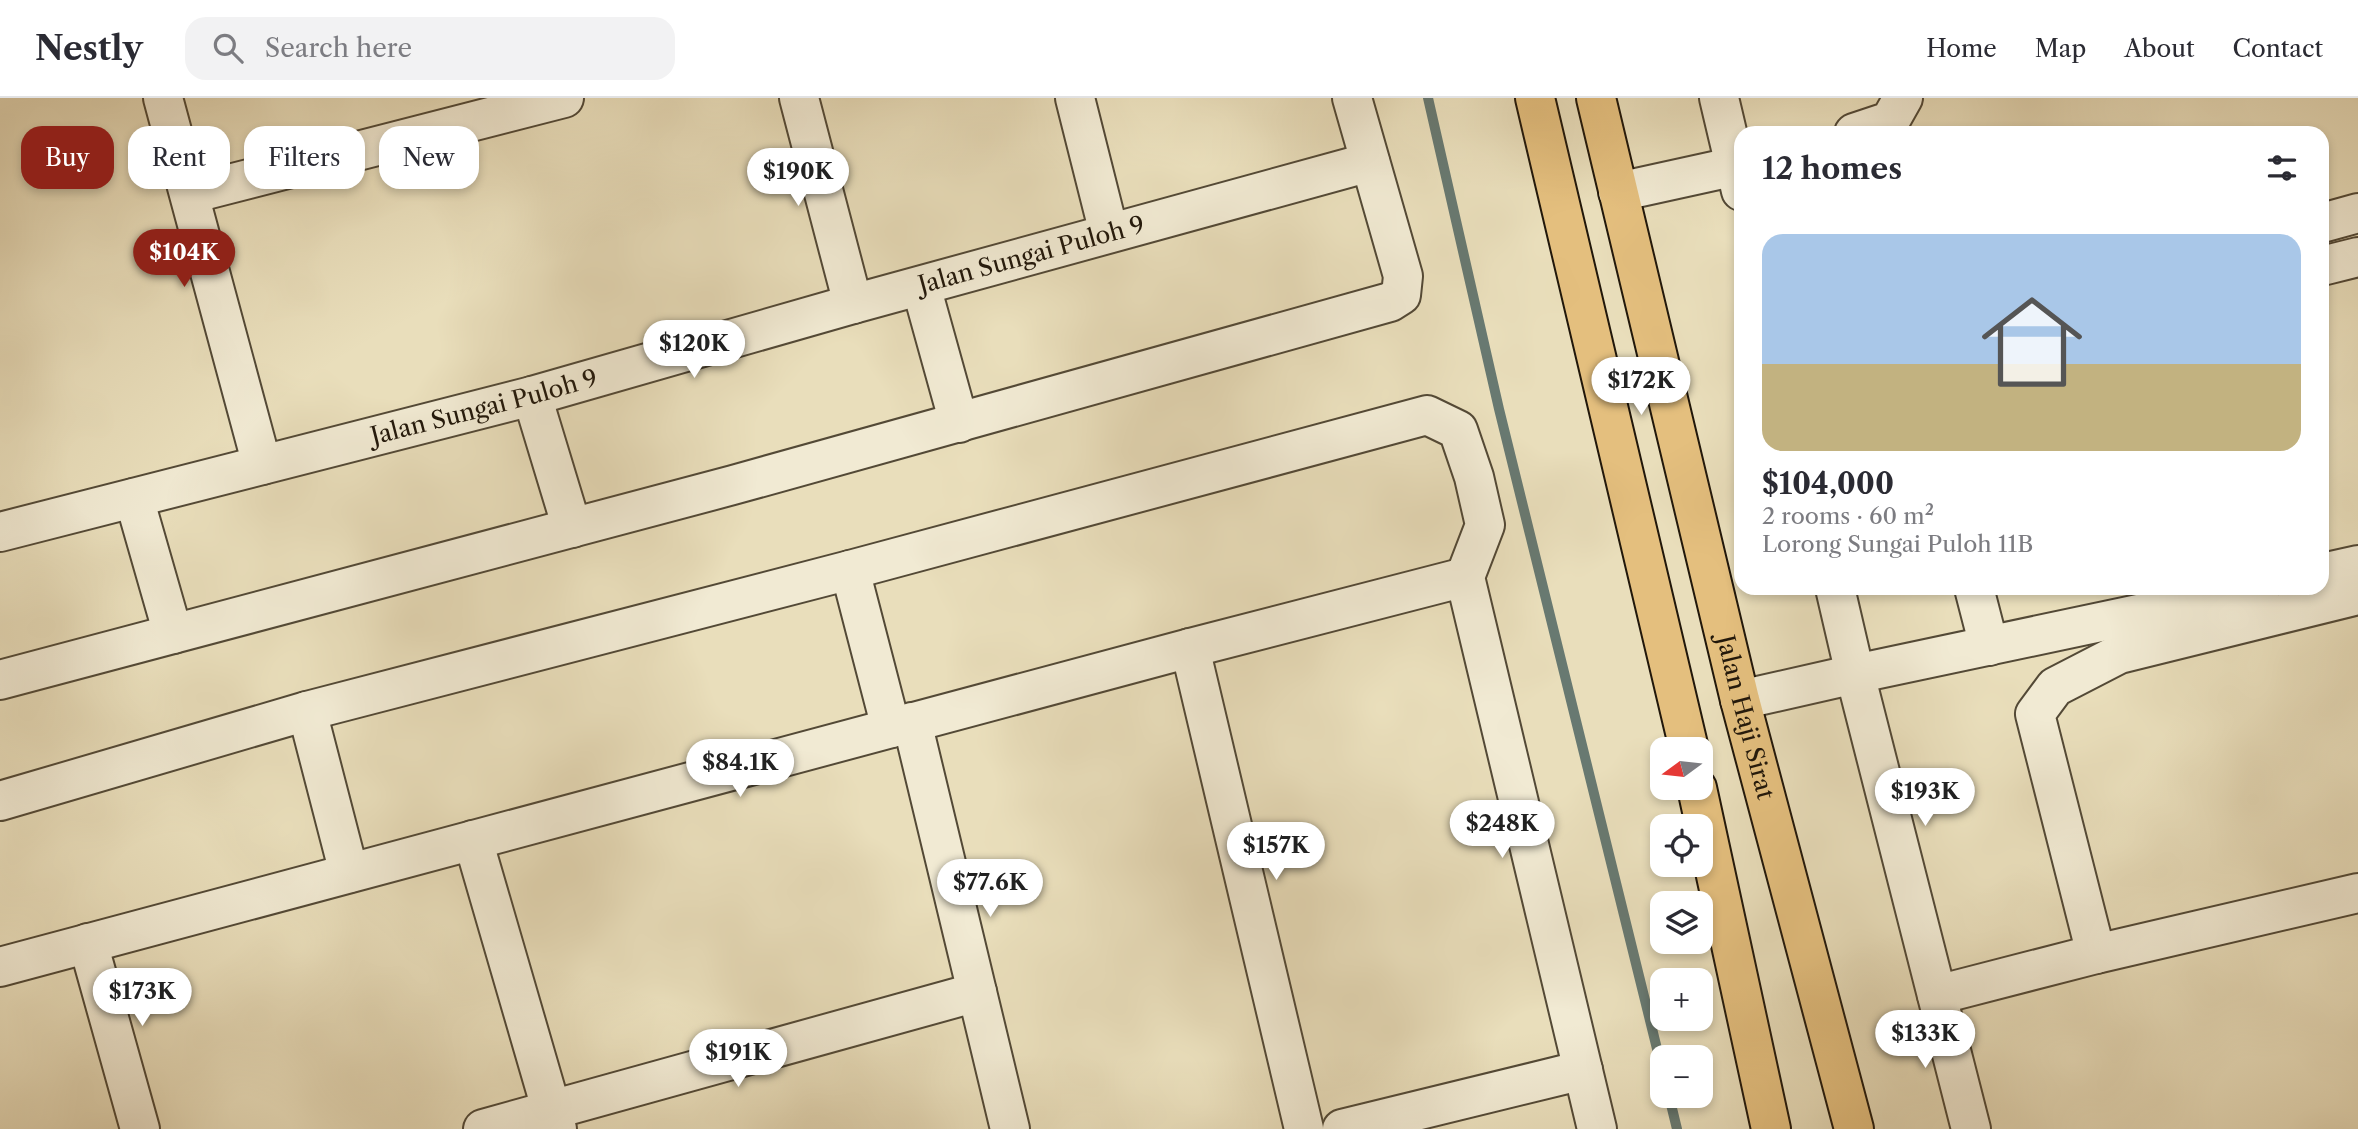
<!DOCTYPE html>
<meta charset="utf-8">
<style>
:root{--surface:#fff;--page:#f2f2f3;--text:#2b2b33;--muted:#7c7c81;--line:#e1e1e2;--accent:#8f2418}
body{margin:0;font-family:"Libre Caslon Text",serif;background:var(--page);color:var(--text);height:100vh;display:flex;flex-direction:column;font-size:26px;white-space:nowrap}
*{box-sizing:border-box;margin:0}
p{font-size:23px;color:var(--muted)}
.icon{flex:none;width:38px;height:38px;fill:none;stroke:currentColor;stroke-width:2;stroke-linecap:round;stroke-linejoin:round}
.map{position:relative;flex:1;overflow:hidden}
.sheet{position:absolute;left:1734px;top:28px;width:595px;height:469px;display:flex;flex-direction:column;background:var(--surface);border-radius:21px;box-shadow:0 4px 10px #0003}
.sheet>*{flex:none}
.guide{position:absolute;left:21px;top:28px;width:665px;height:63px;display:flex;gap:14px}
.needle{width:46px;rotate:255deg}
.tools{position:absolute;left:1650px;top:639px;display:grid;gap:14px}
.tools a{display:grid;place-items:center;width:63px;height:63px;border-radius:14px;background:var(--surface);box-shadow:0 4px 10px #0003;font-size:35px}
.price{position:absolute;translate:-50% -60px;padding:0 16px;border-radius:24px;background:#fff;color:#222;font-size:23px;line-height:46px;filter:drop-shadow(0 2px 4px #0008)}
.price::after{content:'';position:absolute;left:50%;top:42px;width:21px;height:16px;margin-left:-10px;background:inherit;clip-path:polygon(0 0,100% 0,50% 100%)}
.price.selected{background:var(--accent);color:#fff}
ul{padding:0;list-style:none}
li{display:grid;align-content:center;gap:14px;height:371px;padding:0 28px}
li+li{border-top:2px solid var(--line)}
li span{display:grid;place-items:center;height:217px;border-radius:21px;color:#555}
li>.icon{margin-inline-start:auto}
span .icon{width:126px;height:126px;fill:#fffc;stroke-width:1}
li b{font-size:30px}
h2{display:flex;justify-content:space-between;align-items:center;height:84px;padding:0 28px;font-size:30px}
.pill{padding:0 24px;border-radius:21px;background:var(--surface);box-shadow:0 4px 10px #0003;font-size:24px;line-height:63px}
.pill.selected{background:var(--accent);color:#fff}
header{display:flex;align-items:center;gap:42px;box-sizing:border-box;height:98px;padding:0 35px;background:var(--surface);border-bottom:2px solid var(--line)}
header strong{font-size:33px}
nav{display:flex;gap:38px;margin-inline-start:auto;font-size:24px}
.search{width:490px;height:63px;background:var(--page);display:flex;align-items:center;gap:18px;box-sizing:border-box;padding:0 24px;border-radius:21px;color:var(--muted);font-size:26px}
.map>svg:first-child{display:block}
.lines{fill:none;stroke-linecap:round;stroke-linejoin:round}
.stream{stroke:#687971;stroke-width:10}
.minor-casing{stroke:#534936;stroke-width:42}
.major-casing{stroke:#21170a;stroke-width:42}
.minor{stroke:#f1ead3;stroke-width:38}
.major{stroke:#e4bf7e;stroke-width:38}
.labels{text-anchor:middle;stroke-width:5;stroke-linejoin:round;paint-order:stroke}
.street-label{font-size:24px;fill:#21170a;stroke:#f1ead3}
</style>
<header>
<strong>Nestly</strong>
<div class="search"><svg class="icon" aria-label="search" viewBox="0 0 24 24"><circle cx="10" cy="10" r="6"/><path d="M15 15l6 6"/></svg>Search here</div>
<nav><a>Home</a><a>Map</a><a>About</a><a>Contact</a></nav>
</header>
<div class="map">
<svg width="2358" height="1031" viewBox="0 0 2358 1031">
<rect width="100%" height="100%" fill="#e9debb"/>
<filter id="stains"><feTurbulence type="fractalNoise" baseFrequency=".00286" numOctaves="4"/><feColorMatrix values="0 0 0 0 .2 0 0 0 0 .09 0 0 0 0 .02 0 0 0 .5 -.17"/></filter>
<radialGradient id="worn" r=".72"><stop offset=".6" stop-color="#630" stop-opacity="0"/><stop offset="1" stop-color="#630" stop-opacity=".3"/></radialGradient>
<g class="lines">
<path class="stream" d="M1428,0L1499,311L1662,971
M1669,998L1677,1031"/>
<g class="minor-casing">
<g id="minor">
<path d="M163,0L262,367"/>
<path d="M799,0L853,206"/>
<path d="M1075,0L1109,135"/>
<path d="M1719,0L1741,93"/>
<path d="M1854,35L1890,23L1903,0"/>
<path d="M1618,94L1741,67"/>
<path d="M190,96L564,0"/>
<path d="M2322,125L2358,115"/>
<path d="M2322,168L2358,159"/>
<path d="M921,188L959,325"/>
<path d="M532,298L572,430"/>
<path d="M134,400L173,536"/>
<path id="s1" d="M0,434L532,298L853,206L1370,64"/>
<path d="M850,472L891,630"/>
<path d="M2322,475L2358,467"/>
<path d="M1974,490L1989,548"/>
<path d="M1190,550L1304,1031"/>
<path d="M0,582L733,387L1390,204L1401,197L1403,178L1352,0"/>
<path d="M1740,602L1855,576L1835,490"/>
<path d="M307,613L349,775"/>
<path d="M912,624L1010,1031"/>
<path d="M0,703L307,613L850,472L1427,317L1458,332L1474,379L1485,427L1465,479L1597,1031"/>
<path d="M473,742L557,1031"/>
<path d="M88,845L140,1031"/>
<path d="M2096,856L2035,616L2055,589L2119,556L2358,497"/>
<path d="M0,869L1190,550L1465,479"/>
<path d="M1937,897L2096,856L2358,795"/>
<path d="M483,1031L977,894"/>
<path d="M1342,1031L1583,972"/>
<path d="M1971,1031L1855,576L2261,490"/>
</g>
</g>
<g class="major-casing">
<g id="major">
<path d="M1535,0L1689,651"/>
<path id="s2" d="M1596,0L1740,602L1854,1031"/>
<path d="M1697,690L1771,1031"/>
</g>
</g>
<use href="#minor" class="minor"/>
<use href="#major" class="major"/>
</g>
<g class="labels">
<g class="street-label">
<text dy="8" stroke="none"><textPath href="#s1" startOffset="1068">Jalan Sungai Puloh 9</textPath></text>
<text dy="8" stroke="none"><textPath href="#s1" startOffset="500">Jalan Sungai Puloh 9</textPath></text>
<text dy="8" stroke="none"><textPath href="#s2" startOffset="637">Jalan Haji Sirat</textPath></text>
</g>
</g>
<rect width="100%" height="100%" filter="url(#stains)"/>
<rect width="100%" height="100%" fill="url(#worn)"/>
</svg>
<div class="tools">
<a><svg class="needle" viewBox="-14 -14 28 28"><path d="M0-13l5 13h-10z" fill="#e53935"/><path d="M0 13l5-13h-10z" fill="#7c7c81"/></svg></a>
<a><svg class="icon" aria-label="locate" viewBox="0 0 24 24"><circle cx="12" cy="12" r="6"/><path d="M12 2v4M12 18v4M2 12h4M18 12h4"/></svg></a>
<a><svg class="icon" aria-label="layers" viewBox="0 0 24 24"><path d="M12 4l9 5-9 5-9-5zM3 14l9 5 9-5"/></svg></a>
<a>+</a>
<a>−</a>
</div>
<b class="price" style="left:798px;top:110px">$190K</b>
<b class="price selected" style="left:184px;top:191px">$104K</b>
<b class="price" style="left:694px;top:282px">$120K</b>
<b class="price" style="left:1641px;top:319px">$172K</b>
<b class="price" style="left:740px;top:701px">$84.1K</b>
<b class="price" style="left:1925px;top:730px">$193K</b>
<b class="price" style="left:1502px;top:762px">$248K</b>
<b class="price" style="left:1276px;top:784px">$157K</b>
<b class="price" style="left:990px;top:821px">$77.6K</b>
<b class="price" style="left:142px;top:930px">$173K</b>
<b class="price" style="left:1925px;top:972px">$133K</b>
<b class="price" style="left:738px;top:991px">$191K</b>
<div class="guide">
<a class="pill selected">Buy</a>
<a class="pill">Rent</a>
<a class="pill">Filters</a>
<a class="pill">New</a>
</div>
<section class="sheet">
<h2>12 homes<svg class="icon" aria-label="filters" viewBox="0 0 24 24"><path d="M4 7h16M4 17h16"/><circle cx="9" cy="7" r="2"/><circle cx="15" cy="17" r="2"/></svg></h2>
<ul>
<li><span style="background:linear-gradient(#a9c7e8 60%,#c2b280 0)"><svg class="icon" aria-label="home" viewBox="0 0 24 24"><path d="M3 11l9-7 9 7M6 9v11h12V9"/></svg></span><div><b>$104,000</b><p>2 rooms · 60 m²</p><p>Lorong Sungai Puloh 11B</p></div></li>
</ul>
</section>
</div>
